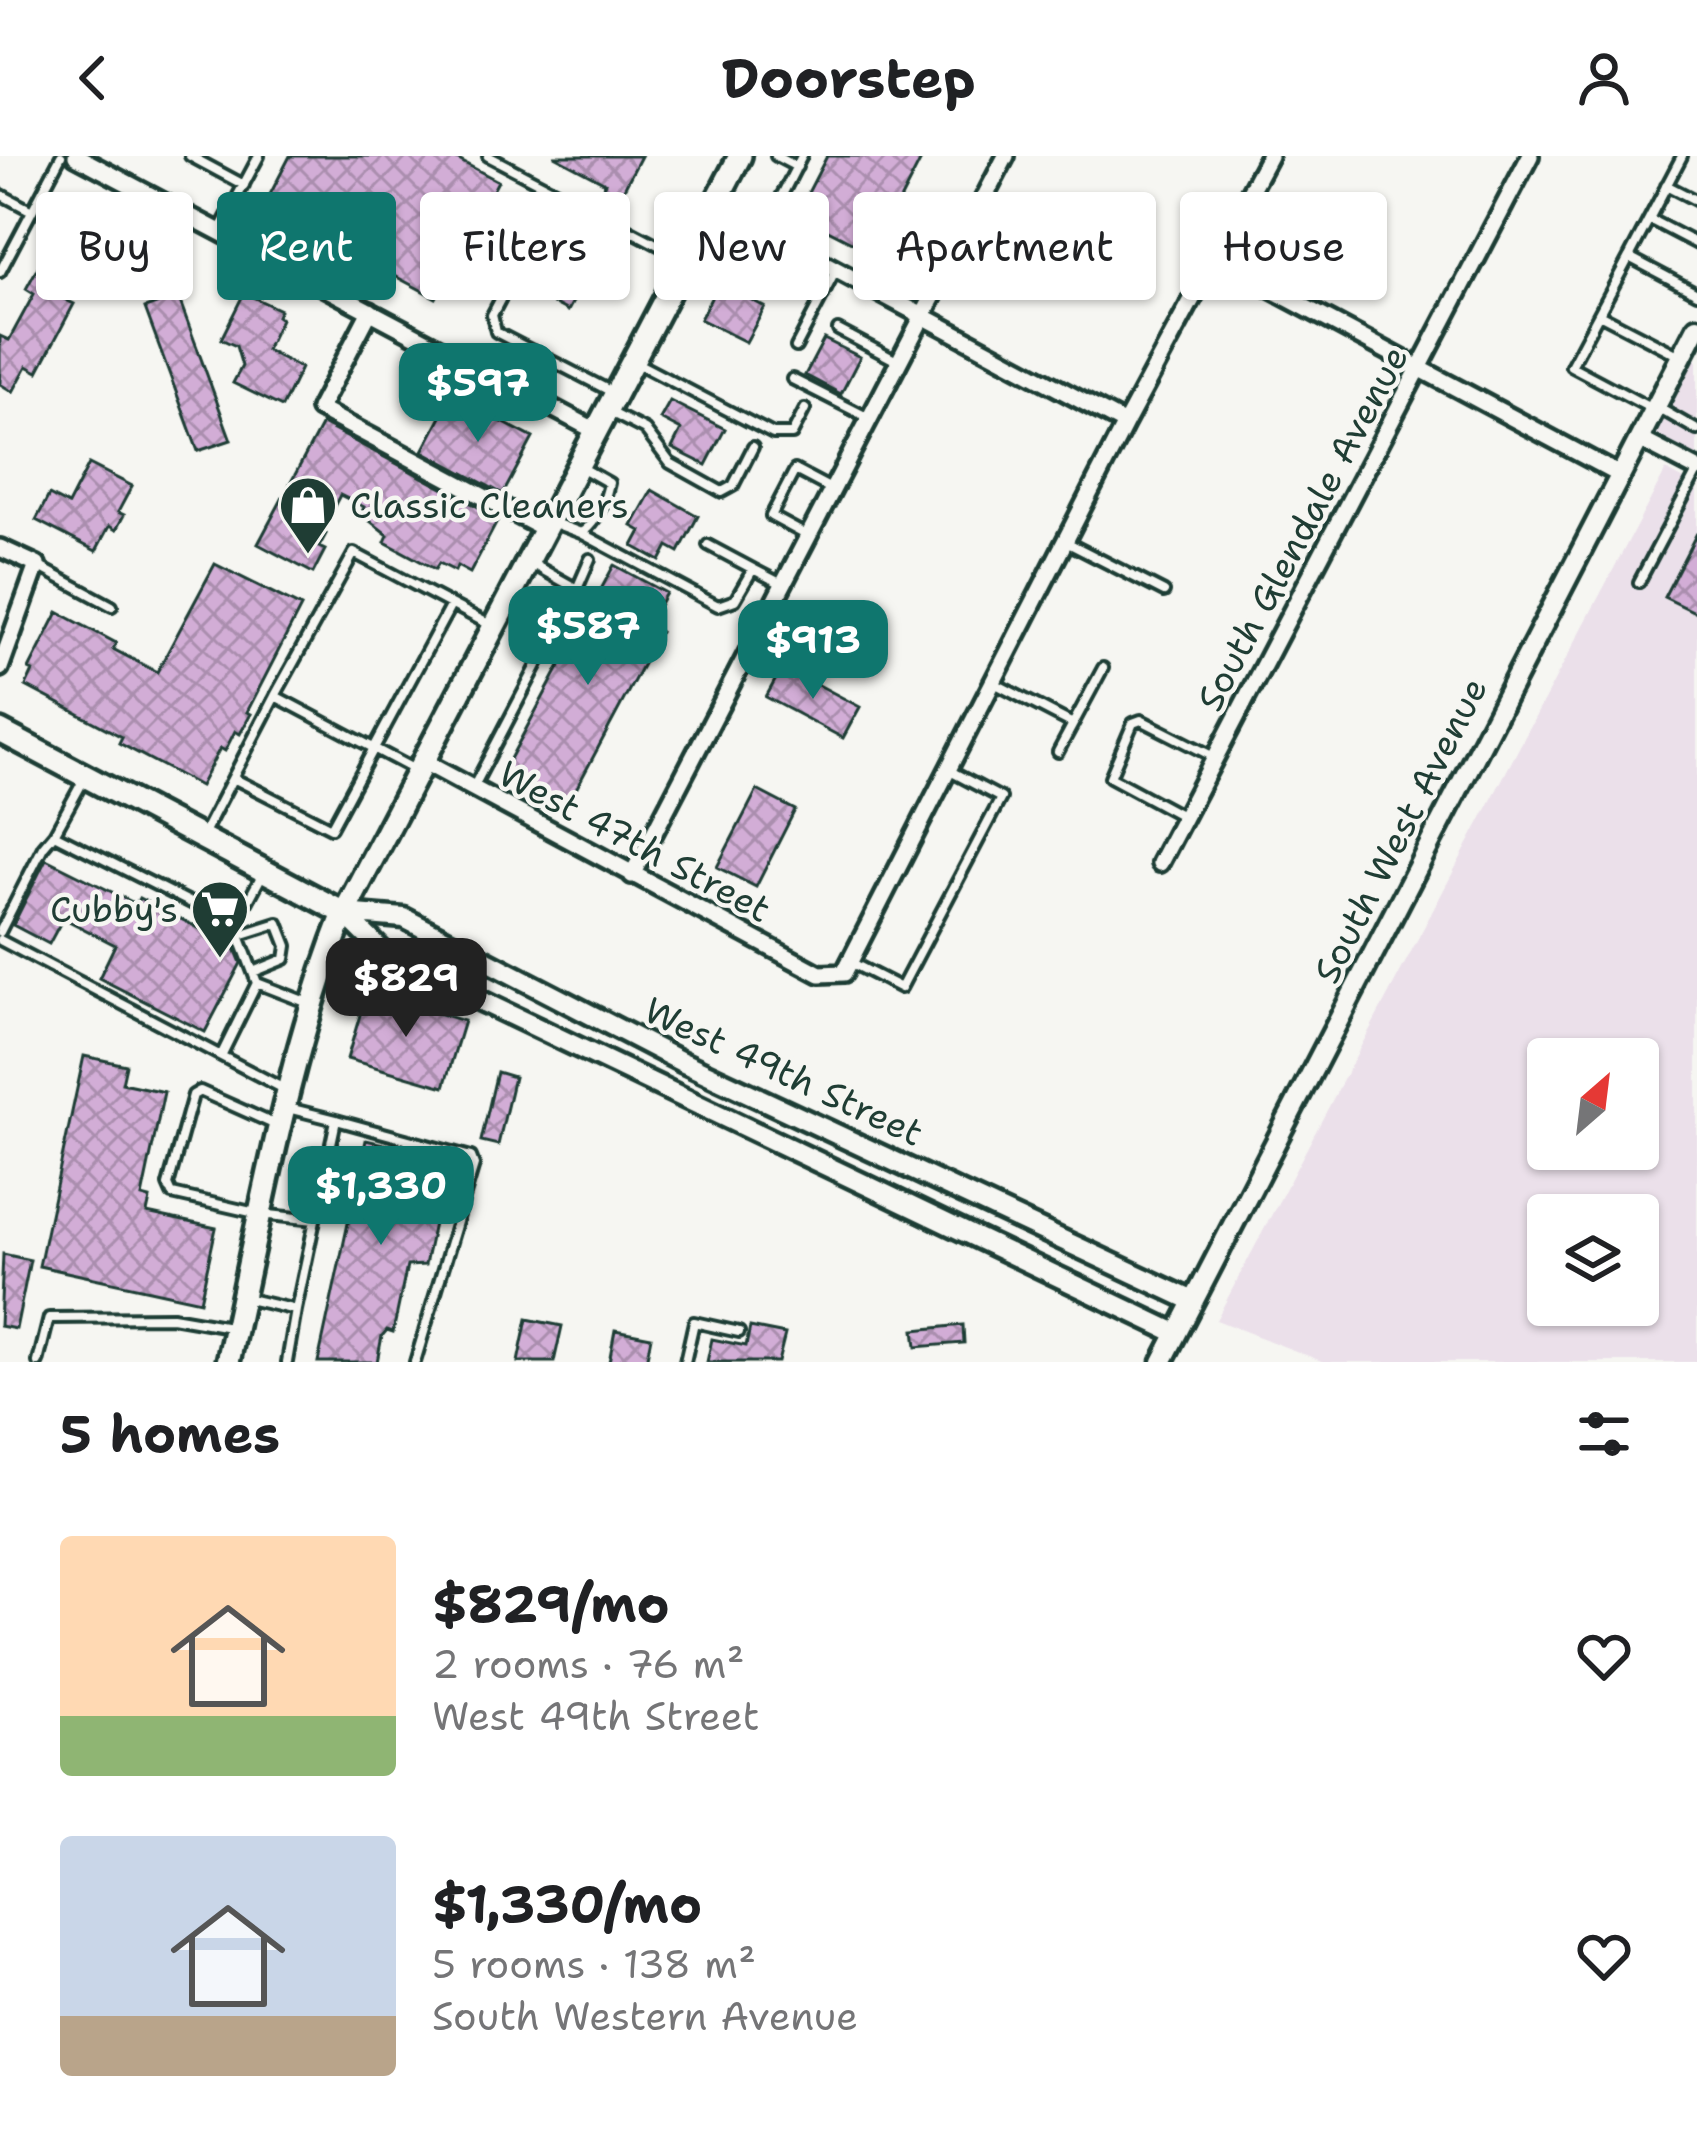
<!DOCTYPE html>
<meta charset="utf-8">
<style>
:root{--surface:#fff;--page:#f2f2f2;--text:#202124;--muted:#757577;--accent:#0f766e}
body{margin:0;font-family:"Shantell Sans",sans-serif;background:var(--page);color:var(--text);height:100vh;display:flex;flex-direction:column;font-size:45px;white-space:nowrap}
*{box-sizing:border-box;margin:0}
p{font-size:39px;color:var(--muted)}
.icon{flex:none;width:66px;height:66px;fill:none;stroke:currentColor;stroke-width:2;stroke-linecap:round;stroke-linejoin:round}
.map{position:relative;height:1206px;overflow:hidden}
.sheet{display:flex;flex-direction:column;background:var(--surface);flex:1}
.sheet>*{flex:none}
.top-card{position:absolute;left:36px;top:36px;width:1626px;height:108px;display:flex;gap:24px}
.needle{width:78px;rotate:28deg}
.fabs{position:absolute;left:1527px;top:882px;display:grid;gap:24px}
.fabs a{display:grid;place-items:center;width:132px;height:132px;border-radius:12px;background:var(--surface);box-shadow:0 3px 9px #0004;font-size:60px}
.price{position:absolute;translate:-50% -102px;padding:0 27px;border-radius:24px;background:var(--accent);color:#fff;font-size:39px;line-height:78px;filter:drop-shadow(0 3px 6px #0008)}
.price::after{content:'';position:absolute;left:50%;top:72px;width:36px;height:27px;margin-left:-18px;background:inherit;clip-path:polygon(0 0,100% 0,50% 100%)}
.price.selected{background:#222;color:#fff}
ul{padding:0;list-style:none}
li{display:flex;align-items:center;gap:36px;height:300px;padding:0 60px}
li span{display:grid;place-items:center;flex:none;width:336px;height:240px;border-radius:12px;color:#555}
li>.icon{margin-inline-start:auto}
span .icon{width:144px;height:144px;fill:#fffc;stroke-width:1}
li b{font-size:51px}
h2{display:flex;justify-content:space-between;align-items:center;height:144px;padding:0 60px;font-size:51px}
.pill{padding:0 42px;border-radius:12px;background:var(--surface);box-shadow:0 3px 9px #0004;font-size:42px;line-height:108px}
.pill.selected{background:var(--accent);color:#fff}
header{display:flex;justify-content:space-between;align-items:center;height:156px;padding:0 60px;background:var(--surface);font-size:54px;font-weight:700}
.map>svg:first-child{display:block}
.built{fill:#ebe0ea;fill-rule:evenodd}
.building{fill:url(#building-cross-hatch);stroke:#1f3d34;stroke-width:3}
.lines{fill:none;stroke-linecap:round;stroke-linejoin:round}
.service-casing{stroke:#1f3d34;stroke-width:16}
.minor-casing{stroke:#1f3d34;stroke-width:24}
.tertiary-casing{stroke:#1f3d34;stroke-width:27}
.secondary-casing{stroke:#1f3d34;stroke-width:30}
.service{stroke:#f6f6f2;stroke-width:8}
.minor{stroke:#f6f6f2;stroke-width:15}
.tertiary{stroke:#f6f6f2;stroke-width:18}
.secondary{stroke:#f6f6f2;stroke-width:21}
.labels{text-anchor:middle;stroke-width:9;stroke-linejoin:round;paint-order:stroke}
.poi-label{font-size:36px;fill:#1f3d34;stroke:#f6f6f2;text-anchor:start}
.street-label{font-size:36px;fill:#1f3d34;stroke:#f6f6f2}
</style>
<header><svg class="icon" aria-label="back" viewBox="0 0 24 24"><path d="M15 5l-7 7 7 7"/></svg>Doorstep<svg class="icon" aria-label="person" viewBox="0 0 24 24"><circle cx="12" cy="8" r="4"/><path d="M4 21q1-7 8-7t8 7"/></svg></header>
<div class="map">
<svg width="1697" height="1206" viewBox="0 0 1697 1206">
<defs>
<pattern id="building-cross-hatch" width="8" height="8" patternUnits="userSpaceOnUse" patternTransform="scale(3)"><rect width="8" height="8" fill="#d2add6"/><path d="M0 0l8 8M0 8l8-8" fill="none" stroke="#aa8eae"/></pattern>
</defs>
<rect width="100%" height="100%" fill="#f6f6f2"/>
<filter id="ink" filterUnits="userSpaceOnUse"><feTurbulence type="fractalNoise" baseFrequency=".00833" numOctaves="2"/><feDisplacementMap in="SourceGraphic" scale="24" xChannelSelector="R" yChannelSelector="G"/><feConvolveMatrix kernelMatrix="1 2 1 2 8 2 1 2 1" color-interpolation-filters="sRGB"/></filter>
<g filter="url(#ink)">
<path class="built" d="M1697,189V302L1651,277Z
M1666,314L1697,331V1206H1324L1216,1164ZM1548,903H1638V993H1548ZM1548,1059H1638V1149H1548Z"/>
<path class="building" d="M290,0H451L498,25L436,142L279,58L277,47L264,50Z
M554,0H641L616,48L599,39L605,27Z
M827,0H923L873,97L797,58Z
M554,96L589,115L568,155L532,136Z
M44,100L77,118L64,143L74,148L38,216L27,210L13,236L0,228V180L9,184L34,138L26,133Z
M719,127L765,151L746,186L700,163Z
M244,137L280,154L277,160L281,163L266,194L301,212L282,251L233,227L242,210L236,190L221,183Z
M178,140L231,284L198,295L145,152Z
M824,183L860,201L841,238L805,219Z
M452,240L533,282L503,338L423,295Z
M670,245L725,273L706,309L672,292L681,274L660,263Z
M322,268L499,362L470,417L457,410L455,415L439,407L435,413L385,386L388,379L361,358L364,351L340,339L321,375L326,378L319,391L325,394L313,417L258,388Z
M89,308L132,330L118,356L124,359L116,374L109,370L96,395L36,364L49,339L68,349Z
M652,334L698,360L679,396L668,390L660,405L633,390L641,375L632,370Z
M1697,377V457L1664,441Z
M215,408L301,451L247,556L251,558L240,578L235,575L225,595L220,592L200,630L119,587L122,581L26,530L33,515L29,513L58,456L116,487L113,493L157,516Z
M614,409L666,437L648,469L660,476L567,650L503,616Z
M783,510L860,551L843,582L766,541Z
M757,634L795,654L756,731L717,711Z
M46,703L136,748L139,742L234,790L241,807L205,876L99,822L115,789L63,762L49,788L13,769Z
M374,838L464,865L444,931L347,903L365,842L372,843Z
M84,900L126,909L122,927L164,936L142,1041L150,1043L147,1057L216,1072L200,1145L39,1110Z
M497,916L514,921L498,989L481,985Z
M366,984L448,1003L425,1109L407,1110L393,1176L387,1174L382,1180L377,1206H318Z
M3,1098L30,1104L16,1173L0,1170Z
M527,1163L562,1170L554,1206H518Z
M963,1169L964,1187L916,1191L914,1174Z
M750,1171L785,1178L778,1206H707L712,1183L746,1190Z
M615,1174L651,1181L646,1206H609Z"/>
<g class="lines">
<g class="service-casing">
<path id="service" d="M190,0L244,29
M488,0L683,102
M776,0L797,11
M1666,29L1697,45
M557,36L492,159L496,176L612,236
M0,38L32,55
M1649,63L1697,88
M219,75L259,0
M252,92L272,54
M730,99L747,107L802,0
M1629,101L1682,0
M747,107L820,145L796,191
M0,116L61,0
M820,145L836,114
M1599,158L1682,201
M838,174L897,205
M633,205L773,278H792L805,253
M792,223L869,262
M1657,251L1697,274
M1652,253L1571,210L1629,101L1697,137
M608,255L645,274L670,307L722,336L733,330L753,291
M554,367L581,377C597,367 605,345 609,327L579,310
M581,377L718,450L735,444L753,413L782,428
M808,380L771,360L795,314L831,333
M1066,386L1164,436
M708,389L753,413
M529,406L577,433L590,403
M38,410L112,450
M1639,426L1697,316
M994,527L1073,568L1103,512
M1058,596L1073,568
M415,614L275,540L354,397L492,470
M233,622L331,672L451,449
M83,625L54,678L235,769
M473,632L577,433
M1184,661L1110,621L1133,567L1141,564L1214,601
M204,677L275,540
M0,776L43,691L54,678
M240,779L278,767L287,790L285,803L253,816
M0,784L221,900
M850,806L901,832L1001,642L950,615
M257,827L235,769L262,719
M286,934L221,900L257,827L311,848
M288,952L336,964L296,1154
M336,964L471,1001L474,1009L415,1206
M276,969L200,935L193,939L168,1029L172,1038L260,1058L315,1064
M244,1142L296,1154L287,1206
M38,1206L49,1162L172,1161L230,1171
M685,1206L694,1166L739,1176"/>
</g>
<g class="minor-casing">
<path id="minor" d="M76,0L596,275
M715,49L1125,268
M1216,104L1620,319
M370,155L319,253L544,373
M1639,283L1697,313
M0,392L37,409L0,512
M422,605L820,818L844,817L1125,268L1269,0
M1160,707L1530,0
M632,719L1006,0"/>
</g>
<g class="tertiary-casing">
<path id="tertiary" d="M344,757L404,762L682,906L1193,1145
M344,757L387,800L1176,1177
M1162,1206L1697,171"/>
</g>
<g class="secondary-casing">
<path id="secondary" d="M0,575L344,757
M228,1206C262,1055 287,901 344,757L740,0"/>
</g>
<use href="#service" class="service"/>
<use href="#minor" class="minor"/>
<use href="#tertiary" class="tertiary"/>
<use href="#secondary" class="secondary"/>
</g>
</g>
<defs>
<g id="shop-pin" transform="scale(3)"><path d="M0 17L-7.5 6A9.5 9.5 0 1 1 7.5 6Z" fill="#1f3d34" stroke="#f6f6f2"/><path d="M-5-2.5h2.3a2.7 3.5 0 0 1 5.4 0H5L5.5 6h-11ZM-1.5-2.5h3a1.5 2.3 0 0 0-3 0Z" fill="#fff"/></g>
<g id="supermarket-pin" transform="scale(3)"><path d="M0 17L-7.5 6A9.5 9.5 0 1 1 7.5 6Z" fill="#1f3d34" stroke="#f6f6f2"/><path d="M-6-5.5h2.5l.6 2H6L4.5 2H-2.5L-4.4-4H-6ZM-1.5 3.2a1.3 1.3 0 1 0 .1 0ZM3 3.2a1.3 1.3 0 1 0 .1 0Z" fill="#fff"/></g>
</defs>
<g fill-rule="evenodd">
<use href="#shop-pin" x="308" y="349"/>
<use href="#supermarket-pin" x="220" y="753"/>
</g>
<g class="labels">
<g class="poi-label">
<text x="350" y="362">Classic Cleaners</text>
<text x="178" y="766" text-anchor="end">Cubby's</text>
</g>
<g class="street-label">
<text transform="translate(1302 372) rotate(-62)" y="13">South Glendale Avenue</text>
<text transform="translate(1400 674) rotate(-63)" y="13">South West Avenue</text>
<text transform="translate(635 685) rotate(28)" y="13">West 47th Street</text>
<text transform="translate(784 915) rotate(25)" y="13">West 49th Street</text>
</g>
</g>
</svg>
<div class="fabs">
<a><svg class="needle" viewBox="-14 -14 28 28"><path d="M0-13l5 13h-10z" fill="#e53935"/><path d="M0 13l5-13h-10z" fill="#757577"/></svg></a>
<a><svg class="icon" aria-label="layers" viewBox="0 0 24 24"><path d="M12 4l9 5-9 5-9-5zM3 14l9 5 9-5"/></svg></a>
</div>
<b class="price" style="left:478px;top:289px">$597</b>
<b class="price" style="left:588px;top:532px">$587</b>
<b class="price" style="left:813px;top:546px">$913</b>
<b class="price selected" style="left:406px;top:884px">$829</b>
<b class="price" style="left:381px;top:1092px">$1,330</b>
<div class="top-card">
<a class="pill">Buy</a>
<a class="pill selected">Rent</a>
<a class="pill">Filters</a>
<a class="pill">New</a>
<a class="pill">Apartment</a>
<a class="pill">House</a>
</div>
</div>
<section class="sheet">
<h2>5 homes<svg class="icon" aria-label="filters" viewBox="0 0 24 24"><path d="M4 7h16M4 17h16"/><circle cx="9" cy="7" r="2"/><circle cx="15" cy="17" r="2"/></svg></h2>
<ul>
<li><span style="background:linear-gradient(#ffd9b3 75%,#8fb573 0)"><svg class="icon" aria-label="home" viewBox="0 0 24 24"><path d="M3 11l9-7 9 7M6 9v11h12V9"/></svg></span><div><b>$829/mo</b><p>2 rooms · 76 m²</p><p>West 49th Street</p></div><svg class="icon" aria-label="heart" viewBox="0 0 24 24"><path d="M12 20l-8-8c-3-5 5-10 8-4 3-6 11-1 8 4z"/></svg></li>
<li><span style="background:linear-gradient(#c9d6e8 75%,#b9a48a 0)"><svg class="icon" aria-label="home" viewBox="0 0 24 24"><path d="M3 11l9-7 9 7M6 9v11h12V9"/></svg></span><div><b>$1,330/mo</b><p>5 rooms · 138 m²</p><p>South Western Avenue</p></div><svg class="icon" aria-label="heart" viewBox="0 0 24 24"><path d="M12 20l-8-8c-3-5 5-10 8-4 3-6 11-1 8 4z"/></svg></li>
</ul>
</section>
